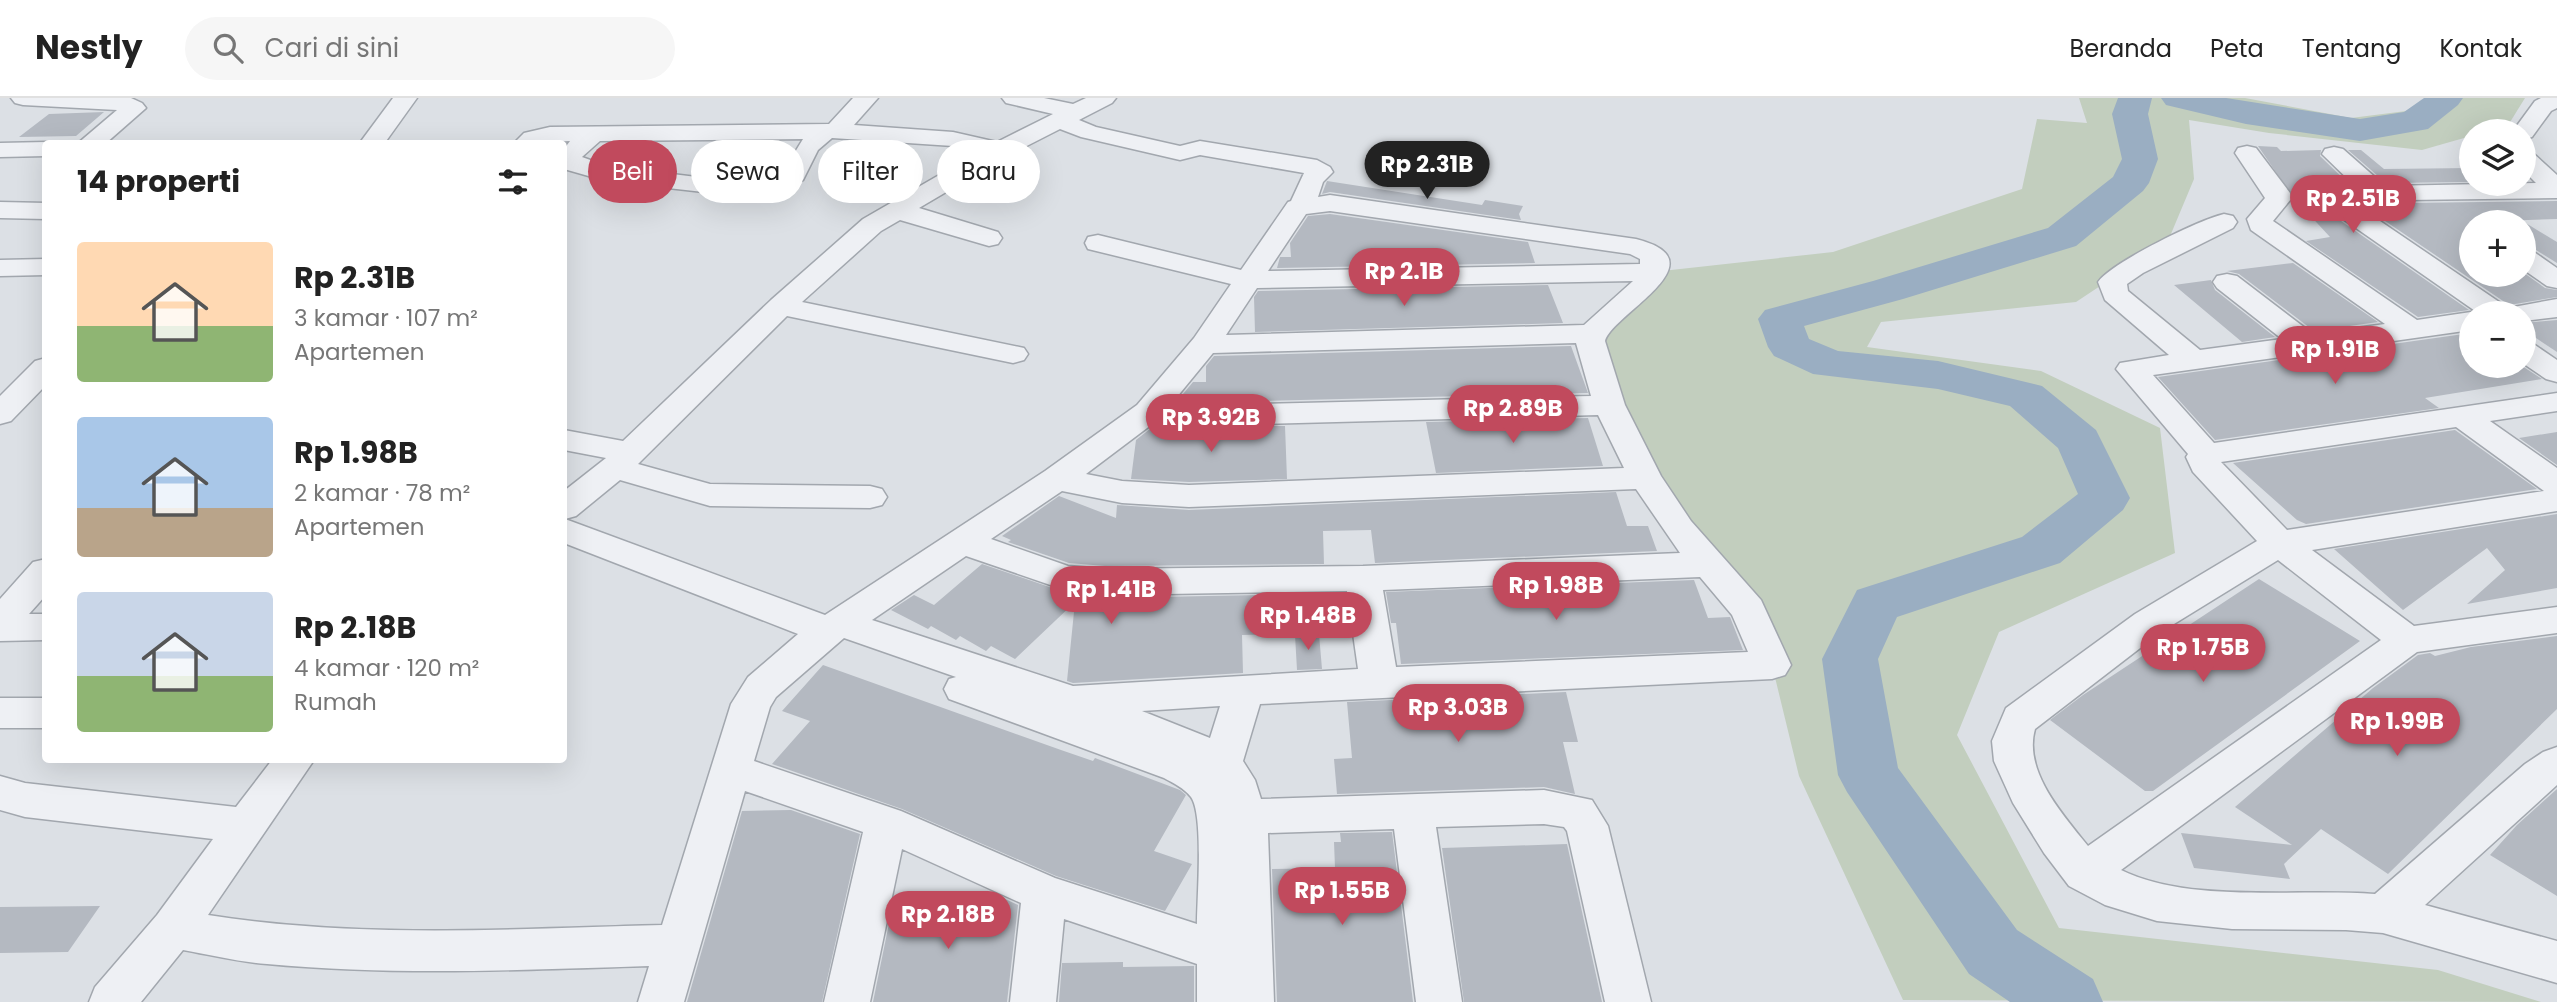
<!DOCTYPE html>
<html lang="id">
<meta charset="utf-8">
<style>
:root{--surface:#fff;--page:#f6f6f6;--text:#222;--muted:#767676;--line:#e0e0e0;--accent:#c14a5d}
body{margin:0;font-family:Poppins,sans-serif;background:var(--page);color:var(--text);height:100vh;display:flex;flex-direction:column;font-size:26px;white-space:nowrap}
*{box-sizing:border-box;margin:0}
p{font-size:23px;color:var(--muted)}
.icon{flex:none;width:38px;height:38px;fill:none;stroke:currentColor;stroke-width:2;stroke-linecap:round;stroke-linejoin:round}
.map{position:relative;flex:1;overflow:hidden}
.sheet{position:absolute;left:42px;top:42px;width:525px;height:623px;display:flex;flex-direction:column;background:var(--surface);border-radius:7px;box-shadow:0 7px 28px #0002}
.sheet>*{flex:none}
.banner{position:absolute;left:588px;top:42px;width:665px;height:63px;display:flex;gap:14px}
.tools{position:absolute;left:2459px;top:21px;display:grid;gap:14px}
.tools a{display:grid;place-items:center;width:77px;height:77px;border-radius:50%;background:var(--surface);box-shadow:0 7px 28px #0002;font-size:35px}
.price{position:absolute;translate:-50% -60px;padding:0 16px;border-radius:24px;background:var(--accent);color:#fff;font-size:23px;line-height:46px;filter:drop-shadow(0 2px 4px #0008)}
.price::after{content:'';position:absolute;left:50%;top:42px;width:21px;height:16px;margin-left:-10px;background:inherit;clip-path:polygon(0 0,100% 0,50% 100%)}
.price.on{background:#222;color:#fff}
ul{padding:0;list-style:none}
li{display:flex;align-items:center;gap:21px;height:175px;padding:0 35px}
li span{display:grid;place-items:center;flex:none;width:196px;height:140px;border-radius:7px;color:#555}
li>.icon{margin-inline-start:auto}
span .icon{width:84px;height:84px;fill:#fffc;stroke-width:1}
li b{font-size:30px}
h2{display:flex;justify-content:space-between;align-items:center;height:84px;padding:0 35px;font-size:30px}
.tag{padding:0 24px;border-radius:32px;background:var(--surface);box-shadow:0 7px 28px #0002;font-size:24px;line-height:63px}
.tag.on{background:var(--accent);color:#fff}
header{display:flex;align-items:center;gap:42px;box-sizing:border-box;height:98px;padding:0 35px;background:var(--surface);border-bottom:2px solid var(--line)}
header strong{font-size:33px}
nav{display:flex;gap:38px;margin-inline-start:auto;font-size:24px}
.search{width:490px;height:63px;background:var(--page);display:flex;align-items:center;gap:18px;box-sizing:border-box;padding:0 24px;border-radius:38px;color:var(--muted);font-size:26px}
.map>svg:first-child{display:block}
.green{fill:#c2cebe}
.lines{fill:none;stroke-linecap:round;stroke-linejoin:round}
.river{fill:#9aaec2;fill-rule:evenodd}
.building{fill:#b4b9c1}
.minor-casing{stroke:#a2a7ae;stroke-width:3}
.minor{fill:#eef0f4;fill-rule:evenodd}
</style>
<header>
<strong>Nestly</strong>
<div class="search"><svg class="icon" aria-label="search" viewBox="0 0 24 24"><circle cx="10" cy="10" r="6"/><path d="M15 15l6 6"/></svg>Cari di sini</div>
<nav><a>Beranda</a><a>Peta</a><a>Tentang</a><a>Kontak</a></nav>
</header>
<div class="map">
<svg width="2557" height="904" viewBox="0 0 2557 904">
<rect width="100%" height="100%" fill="#dce0e5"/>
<path class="green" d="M2079,0H2245L2351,20L2414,12L2426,0H2525L2507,29L2490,33H2471V38L2422,52L2269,35L2189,22L2194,81L2168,143L2076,204L1881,224L1867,249L2041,273L2160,330L2175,455L1999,534L1957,637L2059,830L2438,872L2541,904L1903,902L1799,678L1772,567L1679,431L1592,236L1653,174L1833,154L2022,91L2037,21L2087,25Z"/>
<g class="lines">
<path class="river" d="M2118,0H2152L2148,16L2158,61L2149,85L2143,93L2076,148L1903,201L1804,228L1809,241L1838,253L1938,263L2042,288L2096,332L2130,400L2123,412L2060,465L1897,519L1878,561L1898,670L2017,832L2093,881L2103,904H2010L1969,876L1847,694L1838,677L1822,561L1857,492L2022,439L2078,396L2058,350L2010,308L1938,291L1813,276L1774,258L1768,249L1758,221L1765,212L1873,183L2048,130L2113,79L2122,61L2112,16Z
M2161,0H2226L2360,21L2404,14L2424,0H2463L2458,7L2428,31L2360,43L2246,26L2166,7Z"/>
</g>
<path class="building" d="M104,14L76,38L19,39L49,16Z
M2258,48L2277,49L2281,53L2321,52L2320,58L2353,90L2327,96L2322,103L2331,116L2469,212L2418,219L2306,143L2330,139L2293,99Z
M2348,52H2361L2384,71L2471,70V84L2386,85Z
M1327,83L1482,107L1485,102L1523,108L1519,116L1521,122L1330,94L1322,96Z
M2557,103V121L2471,124V177L2524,175L2545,190L2557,192V199L2509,207L2363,108L2406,105Z
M1330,116L1528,144L1535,165L1277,170L1280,159H1291L1290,145L1308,118Z
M2524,124L2557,144V165L2536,152L2524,150Z
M2293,165L2378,224L2314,233L2239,176L2227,173Z
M2211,182L2215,192L2275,239L2242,244L2174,187Z
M1548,187L1563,225L1255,234L1254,199L1258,193Z
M2557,222V254L2524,232V225Z
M2471,235V268H2522L2542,281L2425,300L2439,310L2215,342L2158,279Z
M1571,248L1588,295L1260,303H1183V296L1193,284H1206V268L1214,258Z
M1588,320L1603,368L1436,375L1426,324Z
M1155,327L1285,328L1287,381L1189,384L1131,381L1136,342Z
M2455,332L2537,391L2306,426L2297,422L2233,365Z
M2557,334V367L2519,340Z
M1616,394L1627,428H1648L1657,453L1375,465L1371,432L1323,433L1324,466L1105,468L1069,465L1008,444L1011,442L1002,438L1059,398L1116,420L1117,407L1189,412Z
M2557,416V490L2467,506L2505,472L2487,450L2403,512L2334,451Z
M982,466L1064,494L1105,500L1309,496L1312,535L1242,537L1243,575L1073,585L1067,583L1075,504L1015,561L991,548L986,553L960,538L956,542L931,528L928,531L891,512L914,497L934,507Z
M2259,481L2360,543L2153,693H2145L2050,622L2083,597Z
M1694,482L1708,520L1730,519L1743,552L1401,566L1396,525H1391L1386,494Z
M1319,536L1322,571L1297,572L1295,537Z
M2557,538V611L2388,776L2321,731L2284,766L2290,781L2194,770L2181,735L2292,747L2235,709L2373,590L2418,557L2430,555L2435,558L2471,549Z
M823,567L1061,652L1093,663L1095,660L1180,692L1186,697L1154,753L1192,766L1165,813L1056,778L902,711L772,666L810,623L782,613Z
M1566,594L1578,644H1563L1575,696L1544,689L1337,696L1334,661L1352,660L1347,604Z
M2557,691V798L2490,757L2517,727Z
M791,712L860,736L822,904H687L742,713Z
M1392,734L1413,904H1277L1272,771L1335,770L1334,744H1341L1340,735Z
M1567,746L1602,904H1464L1442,750Z
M1003,800L1018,807L1007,904H873L894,801Z
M100,808L68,854L0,855V809Z
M1123,864V869L1194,868V904H1059L1062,865Z"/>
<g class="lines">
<g class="minor-casing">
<path id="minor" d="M11,0H131L142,5L146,10L105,46H77L117,12L23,7L15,5Z
M393,0H417L384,46H359Z
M853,0H878L854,27L953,34L997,44L1053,16L1006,5L1002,0H1044L1073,6L1086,0H1116L1112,5L1079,22L1096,29L1180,48L1200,43L1317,62L1330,69L1333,74L1323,84L1318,99L1330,97L1636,141C1724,163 1612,216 1605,243L1625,307L1661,378L1691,423L1761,502L1791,567L1785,577L1772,581L1260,606L1243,663L1255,682L1261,701L1544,692L1592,702L1608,728L1651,904H1605L1567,733L1564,729L1544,726L1436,729L1462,904H1416L1394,731L1268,735L1274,904H1197V866L1064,821L1056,904H1010L1021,805L902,751L870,904H824L863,734L745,693L684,904H638L649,868C522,872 394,878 267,866C239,864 211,857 183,852L141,904H89L95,889L157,817L213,741L25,719L0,712V678L25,685L236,709L272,662H314L208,817C358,841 511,831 662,827L731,606L748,579L798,536L564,445V393L606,360L564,352V332L623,343L771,202L863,121L979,54L953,48L832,40L818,52L803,82L794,85L785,82L781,77L803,41L600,43L582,59L607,68L721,82L725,87L721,92L712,95L606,83L564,71V51L570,43L513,46L524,35L550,29L829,26ZM1060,31L1081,39L1180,62L1200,57L1304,75L1291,103L1288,104L1241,172L1098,137L1088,139L1085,145L1088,151L1231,186L1194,240L1137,307L1045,373L825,517L565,421L576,418L620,382L710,408L870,410L882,407L887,399L882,391L870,388L710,386L638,366L787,218L1013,265L1024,262L1028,256L1024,250L802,204L881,133L900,122L989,148L998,146L1002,140L998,134L919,110L1009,57ZM1330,113L1630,156L1640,161V166L1268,173L1306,116ZM1633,183L1584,227L1226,237L1257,190ZM1576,245L1591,298L1260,306L1172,305L1213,255ZM1598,317L1624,370L1189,387L1122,383L1086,376L1155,324L1260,326ZM1636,391L1680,455L1363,468L1105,471L1068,468L991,441L1062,393L1122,405L1189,409ZM966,458L1065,492L1105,497L1347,493L1358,571L1073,588L872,522ZM1700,479L1732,517L1748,554L1396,569L1383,492ZM844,540L956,579L949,581L944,591L949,601L1164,680C1173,685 1184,690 1191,699C1204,717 1197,800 1197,826L1055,780L901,713L754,663L770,609L776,599ZM1220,608L1210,640L1142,613Z
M2541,0H2557V10L2551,13L2532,39L2524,41V33H2513L2535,3Z
M46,44L53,46H46V58L0,59V45Z
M2247,48L2256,50L2290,95L2291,101L2273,123L2417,222L2471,214L2475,215H2471V232L2153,277L2214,345L2557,295V313L2490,323L2557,370V413L2312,452L2414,528L2557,509V535L2417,554L2121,772C2190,806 2299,790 2375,796L2525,666L2543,654L2557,649V687L2425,807L2557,843V885L2383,835L2346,832L2232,831L2157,823L2105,807L2069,788L2044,755L2013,705L1994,663L1992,643L2006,610L2135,516L2257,443L2193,374L2186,359L2188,356L2116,271L2120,265L2169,257L2105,202L2098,184C2112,164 2199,122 2224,116L2233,118L2237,124L2233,130L2143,175L2127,186L2128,193L2200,252L2282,241L2217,190L2213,184L2217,178L2227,176L2237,178L2313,236L2385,226L2251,132L2247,121L2265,100L2235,55L2238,50ZM2456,329L2544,393L2287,432L2221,364ZM2278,462L2381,542L2088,748C2063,717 2023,673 2035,631L2161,534Z
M2334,49L2343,51L2385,88L2536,85L2524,73V53L2533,55L2557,77V100L2406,102L2355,106L2508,210L2557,201V219L2524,223V215H2478L2333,114L2325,103L2329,98L2358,91L2322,56L2325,51Z
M0,104L46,105V121L0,120Z
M2524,152L2534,154L2557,170V190L2547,188L2524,172Z
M46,161V177L0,178V162Z
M2524,244L2535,247L2557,262V284L2546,281L2524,266Z
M46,260V287L11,323L0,326V298L35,263Z
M46,461V497L29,516H46V542L0,543V501L33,464Z
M0,600H46V630H0Z"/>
</g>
<use href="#minor" class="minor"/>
</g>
</svg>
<div class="tools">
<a><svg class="icon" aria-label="layers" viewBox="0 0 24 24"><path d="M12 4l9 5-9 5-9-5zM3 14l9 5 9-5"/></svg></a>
<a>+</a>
<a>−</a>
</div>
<b class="price on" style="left:1427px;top:103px">Rp 2.31B</b>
<b class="price" style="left:2353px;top:137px">Rp 2.51B</b>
<b class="price" style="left:1404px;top:210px">Rp 2.1B</b>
<b class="price" style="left:2335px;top:288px">Rp 1.91B</b>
<b class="price" style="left:1513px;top:347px">Rp 2.89B</b>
<b class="price" style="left:1211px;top:356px">Rp 3.92B</b>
<b class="price" style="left:1556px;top:524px">Rp 1.98B</b>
<b class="price" style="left:1111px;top:528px">Rp 1.41B</b>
<b class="price" style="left:1308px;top:554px">Rp 1.48B</b>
<b class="price" style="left:2203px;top:586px">Rp 1.75B</b>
<b class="price" style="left:1458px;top:646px">Rp 3.03B</b>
<b class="price" style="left:2397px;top:660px">Rp 1.99B</b>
<b class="price" style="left:1342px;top:829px">Rp 1.55B</b>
<b class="price" style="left:948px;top:853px">Rp 2.18B</b>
<div class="banner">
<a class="tag on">Beli</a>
<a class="tag">Sewa</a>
<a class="tag">Filter</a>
<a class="tag">Baru</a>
</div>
<section class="sheet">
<h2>14 properti<svg class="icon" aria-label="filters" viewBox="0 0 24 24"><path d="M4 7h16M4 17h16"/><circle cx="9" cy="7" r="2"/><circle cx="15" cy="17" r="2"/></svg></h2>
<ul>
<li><span style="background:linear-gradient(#ffd9b3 60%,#8fb573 0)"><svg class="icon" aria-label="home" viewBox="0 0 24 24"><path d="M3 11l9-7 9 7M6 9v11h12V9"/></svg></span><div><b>Rp 2.31B</b><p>3 kamar · 107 m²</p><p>Apartemen</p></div></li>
<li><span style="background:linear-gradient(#a9c7e8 65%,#b9a48a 0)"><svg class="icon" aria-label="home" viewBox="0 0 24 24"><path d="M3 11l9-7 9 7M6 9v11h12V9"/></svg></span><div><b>Rp 1.98B</b><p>2 kamar · 78 m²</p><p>Apartemen</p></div></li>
<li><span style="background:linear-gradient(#c9d6e8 60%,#8fb573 0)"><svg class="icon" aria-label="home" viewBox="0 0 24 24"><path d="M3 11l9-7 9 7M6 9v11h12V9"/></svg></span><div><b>Rp 2.18B</b><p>4 kamar · 120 m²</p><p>Rumah</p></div></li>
</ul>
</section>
</div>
